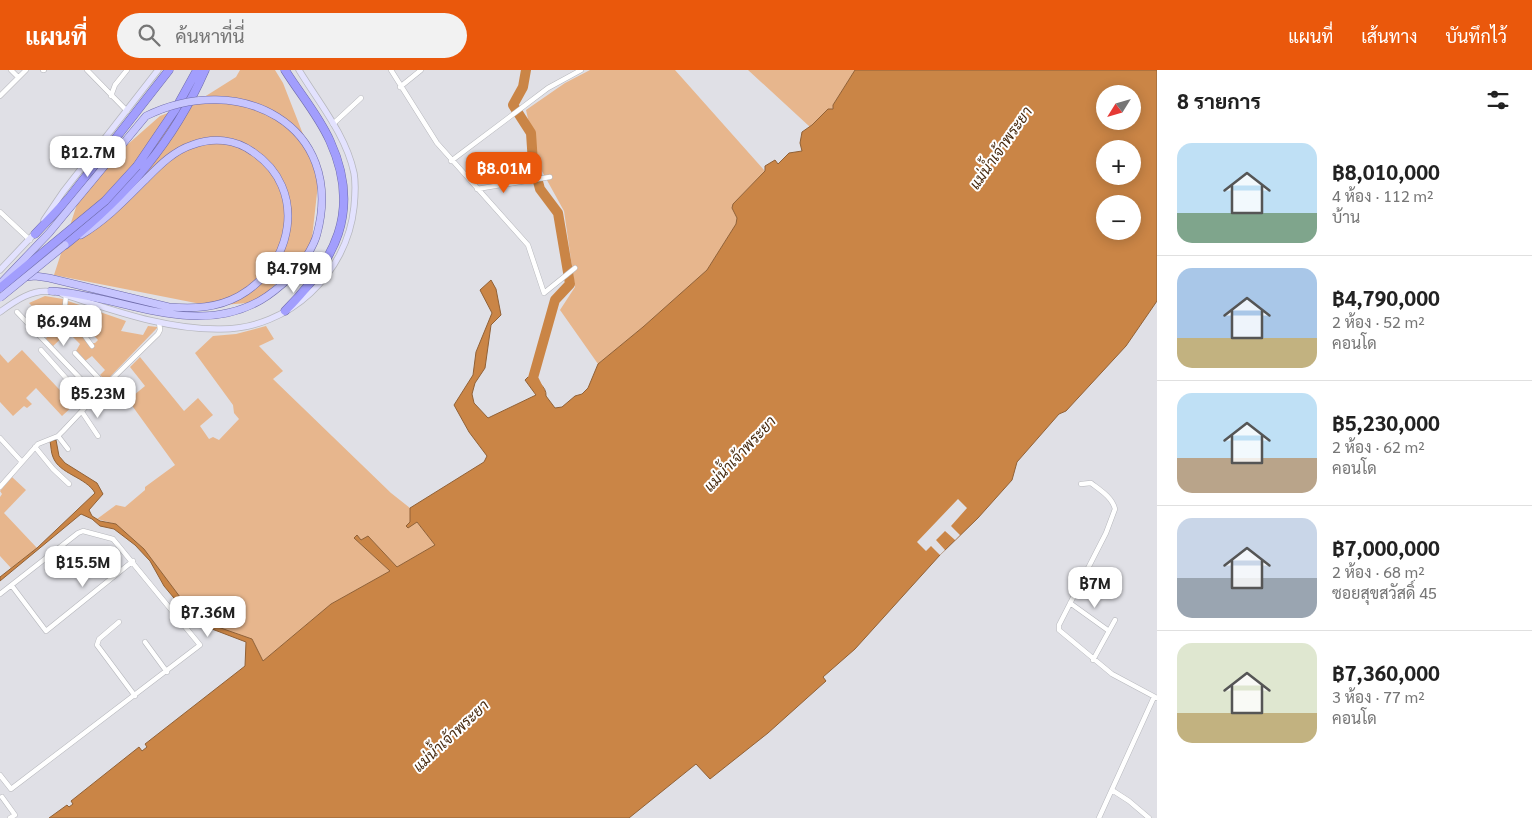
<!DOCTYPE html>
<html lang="th">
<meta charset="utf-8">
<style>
:root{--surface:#fff;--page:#f2f2f2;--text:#222;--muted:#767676;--line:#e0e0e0;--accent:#ea580c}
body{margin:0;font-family:Georgia,Sarabun,serif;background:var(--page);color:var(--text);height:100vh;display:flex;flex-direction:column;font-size:19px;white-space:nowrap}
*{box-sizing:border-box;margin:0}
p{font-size:16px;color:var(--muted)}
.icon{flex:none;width:28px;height:28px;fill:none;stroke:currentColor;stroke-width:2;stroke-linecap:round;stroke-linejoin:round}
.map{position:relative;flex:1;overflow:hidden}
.details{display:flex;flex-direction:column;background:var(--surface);width:375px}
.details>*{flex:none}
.needle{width:32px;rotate:233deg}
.tools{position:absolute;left:1096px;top:15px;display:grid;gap:10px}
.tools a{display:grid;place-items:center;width:45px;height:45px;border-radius:50%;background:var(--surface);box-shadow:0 2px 12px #0003;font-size:25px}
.price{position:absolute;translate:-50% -42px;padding:0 11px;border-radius:10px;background:#fff;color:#222;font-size:16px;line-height:32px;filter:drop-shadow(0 1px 2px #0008)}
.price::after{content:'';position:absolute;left:50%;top:30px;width:15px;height:11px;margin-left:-8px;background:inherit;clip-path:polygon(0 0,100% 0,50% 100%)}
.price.selected{background:var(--accent);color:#fff}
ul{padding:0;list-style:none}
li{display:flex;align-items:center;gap:15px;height:125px;padding:0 20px}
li+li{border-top:1px solid var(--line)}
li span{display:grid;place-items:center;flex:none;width:140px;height:100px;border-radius:15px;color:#555}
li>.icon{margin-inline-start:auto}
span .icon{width:60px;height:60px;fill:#fffc;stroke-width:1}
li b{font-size:21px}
h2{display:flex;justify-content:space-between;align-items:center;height:60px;padding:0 20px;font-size:21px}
header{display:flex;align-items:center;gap:30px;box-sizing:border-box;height:70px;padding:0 25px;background:var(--accent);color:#fff}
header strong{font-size:24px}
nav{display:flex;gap:28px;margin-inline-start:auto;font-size:18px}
.search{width:350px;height:45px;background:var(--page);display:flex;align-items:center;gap:12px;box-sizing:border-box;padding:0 18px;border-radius:28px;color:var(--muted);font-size:19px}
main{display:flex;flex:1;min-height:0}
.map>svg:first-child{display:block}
.green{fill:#e7b68d}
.water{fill:#ca8546;stroke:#916136;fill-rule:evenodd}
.pier{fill:#e0e0e6}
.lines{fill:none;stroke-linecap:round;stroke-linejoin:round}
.river{stroke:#ca8546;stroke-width:10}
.street-casing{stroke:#b6b7bc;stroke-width:5.5}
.secondary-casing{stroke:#b6b7bc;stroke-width:7}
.primary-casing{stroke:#6e6baa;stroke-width:8}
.highway-casing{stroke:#6e6baa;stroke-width:9}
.street{stroke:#fff;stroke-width:4.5}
.secondary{stroke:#e3e2fe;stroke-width:5.5}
.primary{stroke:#c7c5fe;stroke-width:7}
.highway{stroke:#a29efd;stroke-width:8}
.primary-bridge-casing{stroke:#6e6baa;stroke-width:8;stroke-linecap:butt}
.highway-bridge-casing{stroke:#6e6baa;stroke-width:9;stroke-linecap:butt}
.primary-bridge{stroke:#c7c5fe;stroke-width:7}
.highway-bridge{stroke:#a29efd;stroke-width:8}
.labels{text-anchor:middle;stroke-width:4;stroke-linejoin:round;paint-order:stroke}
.water-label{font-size:15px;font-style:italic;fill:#482b10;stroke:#fff}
</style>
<header>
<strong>แผนที่</strong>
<div class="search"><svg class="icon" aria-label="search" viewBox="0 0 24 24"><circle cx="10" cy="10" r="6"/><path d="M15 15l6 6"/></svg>ค้นหาที่นี่</div>
<nav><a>แผนที่</a><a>เส้นทาง</a><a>บันทึกไว้</a></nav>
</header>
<main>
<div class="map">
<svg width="1157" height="748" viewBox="0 0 1157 748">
<rect width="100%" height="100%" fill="#e0e0e6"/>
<path class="green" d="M240,0H275L283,13L319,105L311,177L258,232L211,236L54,205L79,128L119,82L160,46L196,32L209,24L236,7Z
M590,0H675L765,101L733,134L732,138L737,148L736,154L707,200L643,257L598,294L560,240L575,217L564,141L538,94L526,40L565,13Z
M748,0H855L833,35L834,37L832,39H828L810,57Z
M45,226L63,229V239L57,245L46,236L38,242L29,233Z
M68,231L126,251L121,261L143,265L148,256L158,257L106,311L100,305L105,300L92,286L85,291L76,281L80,274L68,262L52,277L45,269L53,262L57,264L71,251L88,273H95L98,270L67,237Z
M266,256L274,269L259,276L283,301L273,309L391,423L410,438V452L406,456L408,458L416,451L435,475L397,497L368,466L361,470L357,465L354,468L390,501L331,534L263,591L252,569L215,556L183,531L144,479L116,454L97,449L116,435L125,437L145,420V417L175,395L128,330L145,316L130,297L140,287L184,341L198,328L213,345L200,356L209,369L213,367L219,370L239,349L234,343L233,335L195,283L213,266L236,264Z
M22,280L74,335L62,346L36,318L26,328L32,334L27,338L24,336L13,346L0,332V284L8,293Z
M12,407L26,420L4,443L37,478L11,498L0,486V427L2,424L0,421Z"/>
<path class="water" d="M855,0H1157V231L1126,276L1066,341L1059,344L1017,392L1012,410L978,448L940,485L855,579L823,607L826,611L768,663L710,709L696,694L629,748H49L67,735L69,737L73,734L71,731L139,677L142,681L147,677L145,674L245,596L246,572L212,559L183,539L164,516L150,491L135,475L114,459L100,456L92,449L81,444L0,511V507L37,478L95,423C86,407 59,404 53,387C51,383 51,376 50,371L56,370L59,386L65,393L97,413L103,424L89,440L92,446L100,451L116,454L144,479L183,531L215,556L252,569L263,591L331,534L390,501L354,468L357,465L361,470L368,466L397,497L435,475L417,452L408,458L406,456L410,452V438L484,392L487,386L469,362L454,335L473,305L476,282L492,243L480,220L491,210L496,219L501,245L491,255L485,298L475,313L472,324L474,333L488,348L536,325L525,310L528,307C536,309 547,317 546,326L555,338L562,337L575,326L582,324L588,318L598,294L643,257L707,200L736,154L737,148L732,138L733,134L765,101V96L775,90L778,94L789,83L802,81L800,73L802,62L812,55L828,39H833V35ZM1105,24H1132V51H1105ZM1105,79H1132V106H1105ZM1105,134H1132V161H1105Z"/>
<path class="pier" d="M958,429L967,438L951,456L960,465L955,470L945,461L936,470L945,480L940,485L931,476L926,481L917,472Z"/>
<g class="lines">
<path class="river" d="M526,0L523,17L513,35L531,63L533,93L540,119L558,143L570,214L555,230L533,308L539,320"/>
<g class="street-casing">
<path id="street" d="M11,0L18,7
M43,0H44
M87,0L127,41
M391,0L437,73L528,175L544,223L575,198
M400,17L421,0
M0,26L26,0
M111,26L115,15L127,0
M333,54L361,28
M451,91L548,18L581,0
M477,119L550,107
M0,142L30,170
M66,225L65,236L68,243L92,276
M17,242L97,326
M41,280L89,334
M75,283L106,316
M82,342L98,366
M58,366L68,379
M0,368L22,392
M35,377L53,399L69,414
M1081,414L1091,413C1100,420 1112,427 1115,439L1106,463L1059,555V560L1112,604L1157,628
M0,417L38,374L58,366L63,361L112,309L158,264L160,260L159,252
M12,516L46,561L133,491
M0,524L78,463L83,461L113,469L200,575L11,719L0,705
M1070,533L1109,561
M119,552L99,569L97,575L135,626
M145,572L167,602
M1093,590L1115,550
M1112,720L1129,731L1149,748
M2,727L15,745L10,748
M1099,748L1154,627"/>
</g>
<g class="secondary-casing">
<path id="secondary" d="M44,150L63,122L158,0
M0,200L36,162
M62,224C113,240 166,260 221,259C289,259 347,204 354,137C355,127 356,114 354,103C346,65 319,33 299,0
M0,242C15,231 33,218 53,222"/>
</g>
<g class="primary-casing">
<path id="primary" d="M10,209L35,206L49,208L169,237C194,239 217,238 239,226C294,195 308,119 253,82C235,69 213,67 192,75C173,81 158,97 144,111C124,131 105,151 81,165
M51,221C121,225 193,269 261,230C275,222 286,211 297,201"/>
</g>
<g class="highway-casing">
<path id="highway" d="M137,96L175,40L197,0
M35,164L69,128L169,0
M65,175C127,125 173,73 205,0
M285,241C335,191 362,141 330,71C319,46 300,24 285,0"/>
</g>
<use href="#street" class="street"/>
<use href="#secondary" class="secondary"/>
<use href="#primary" class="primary"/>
<use href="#highway" class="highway"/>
<g class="primary-bridge-casing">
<path id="primary-bridge" d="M0,214L49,163L146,46C239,0 346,55 317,164C314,177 304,190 297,201
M0,228L65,175"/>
</g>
<g class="highway-bridge-casing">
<path id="highway-bridge" d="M0,218L105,131L137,96"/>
</g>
<use href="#primary-bridge" class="primary-bridge"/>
<use href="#highway-bridge" class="highway-bridge"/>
</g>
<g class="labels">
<g class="water-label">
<text transform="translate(1001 78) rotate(-55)" y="5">แม่น้ำเจ้าพระยา</text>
<text transform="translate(740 384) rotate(-47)" y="5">แม่น้ำเจ้าพระยา</text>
<text transform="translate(451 666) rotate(-43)" y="5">แม่น้ำเจ้าพระยา</text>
</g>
</g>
</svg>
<div class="tools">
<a><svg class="needle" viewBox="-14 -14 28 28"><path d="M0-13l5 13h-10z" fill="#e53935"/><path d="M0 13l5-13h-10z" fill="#767676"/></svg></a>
<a>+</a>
<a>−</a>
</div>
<b class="price" style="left:88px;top:108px">฿12.7M</b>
<b class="price selected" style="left:504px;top:124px">฿8.01M</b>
<b class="price" style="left:294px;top:224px">฿4.79M</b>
<b class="price" style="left:64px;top:277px">฿6.94M</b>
<b class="price" style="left:98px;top:349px">฿5.23M</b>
<b class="price" style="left:83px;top:518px">฿15.5M</b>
<b class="price" style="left:1095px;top:539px">฿7M</b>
<b class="price" style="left:208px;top:568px">฿7.36M</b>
</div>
<section class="details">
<h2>8 รายการ<svg class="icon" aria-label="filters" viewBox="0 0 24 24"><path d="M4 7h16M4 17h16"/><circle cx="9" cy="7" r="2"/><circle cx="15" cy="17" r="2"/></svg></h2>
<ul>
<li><span style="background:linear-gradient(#bfe0f5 70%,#7fa58c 0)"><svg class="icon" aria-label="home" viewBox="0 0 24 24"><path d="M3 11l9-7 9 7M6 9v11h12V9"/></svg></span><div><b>฿8,010,000</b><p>4 ห้อง · 112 m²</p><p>บ้าน</p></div></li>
<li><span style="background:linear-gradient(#a9c7e8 70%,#c2b280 0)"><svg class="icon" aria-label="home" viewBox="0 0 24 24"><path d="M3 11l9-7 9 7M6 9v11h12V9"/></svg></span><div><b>฿4,790,000</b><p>2 ห้อง · 52 m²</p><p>คอนโด</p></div></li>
<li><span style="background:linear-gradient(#bfe0f5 65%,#b9a48a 0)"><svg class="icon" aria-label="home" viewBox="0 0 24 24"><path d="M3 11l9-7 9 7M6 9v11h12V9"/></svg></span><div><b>฿5,230,000</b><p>2 ห้อง · 62 m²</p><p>คอนโด</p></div></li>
<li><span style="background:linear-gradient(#c9d6e8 60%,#9aa5b1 0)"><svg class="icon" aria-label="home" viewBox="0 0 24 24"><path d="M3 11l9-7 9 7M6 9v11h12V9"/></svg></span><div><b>฿7,000,000</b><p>2 ห้อง · 68 m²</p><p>ซอยสุขสวัสดิ์ 45</p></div></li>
<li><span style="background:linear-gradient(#dfe7d0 70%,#c2b280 0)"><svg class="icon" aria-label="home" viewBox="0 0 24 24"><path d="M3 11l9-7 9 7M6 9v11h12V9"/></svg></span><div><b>฿7,360,000</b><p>3 ห้อง · 77 m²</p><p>คอนโด</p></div></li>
</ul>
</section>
</main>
